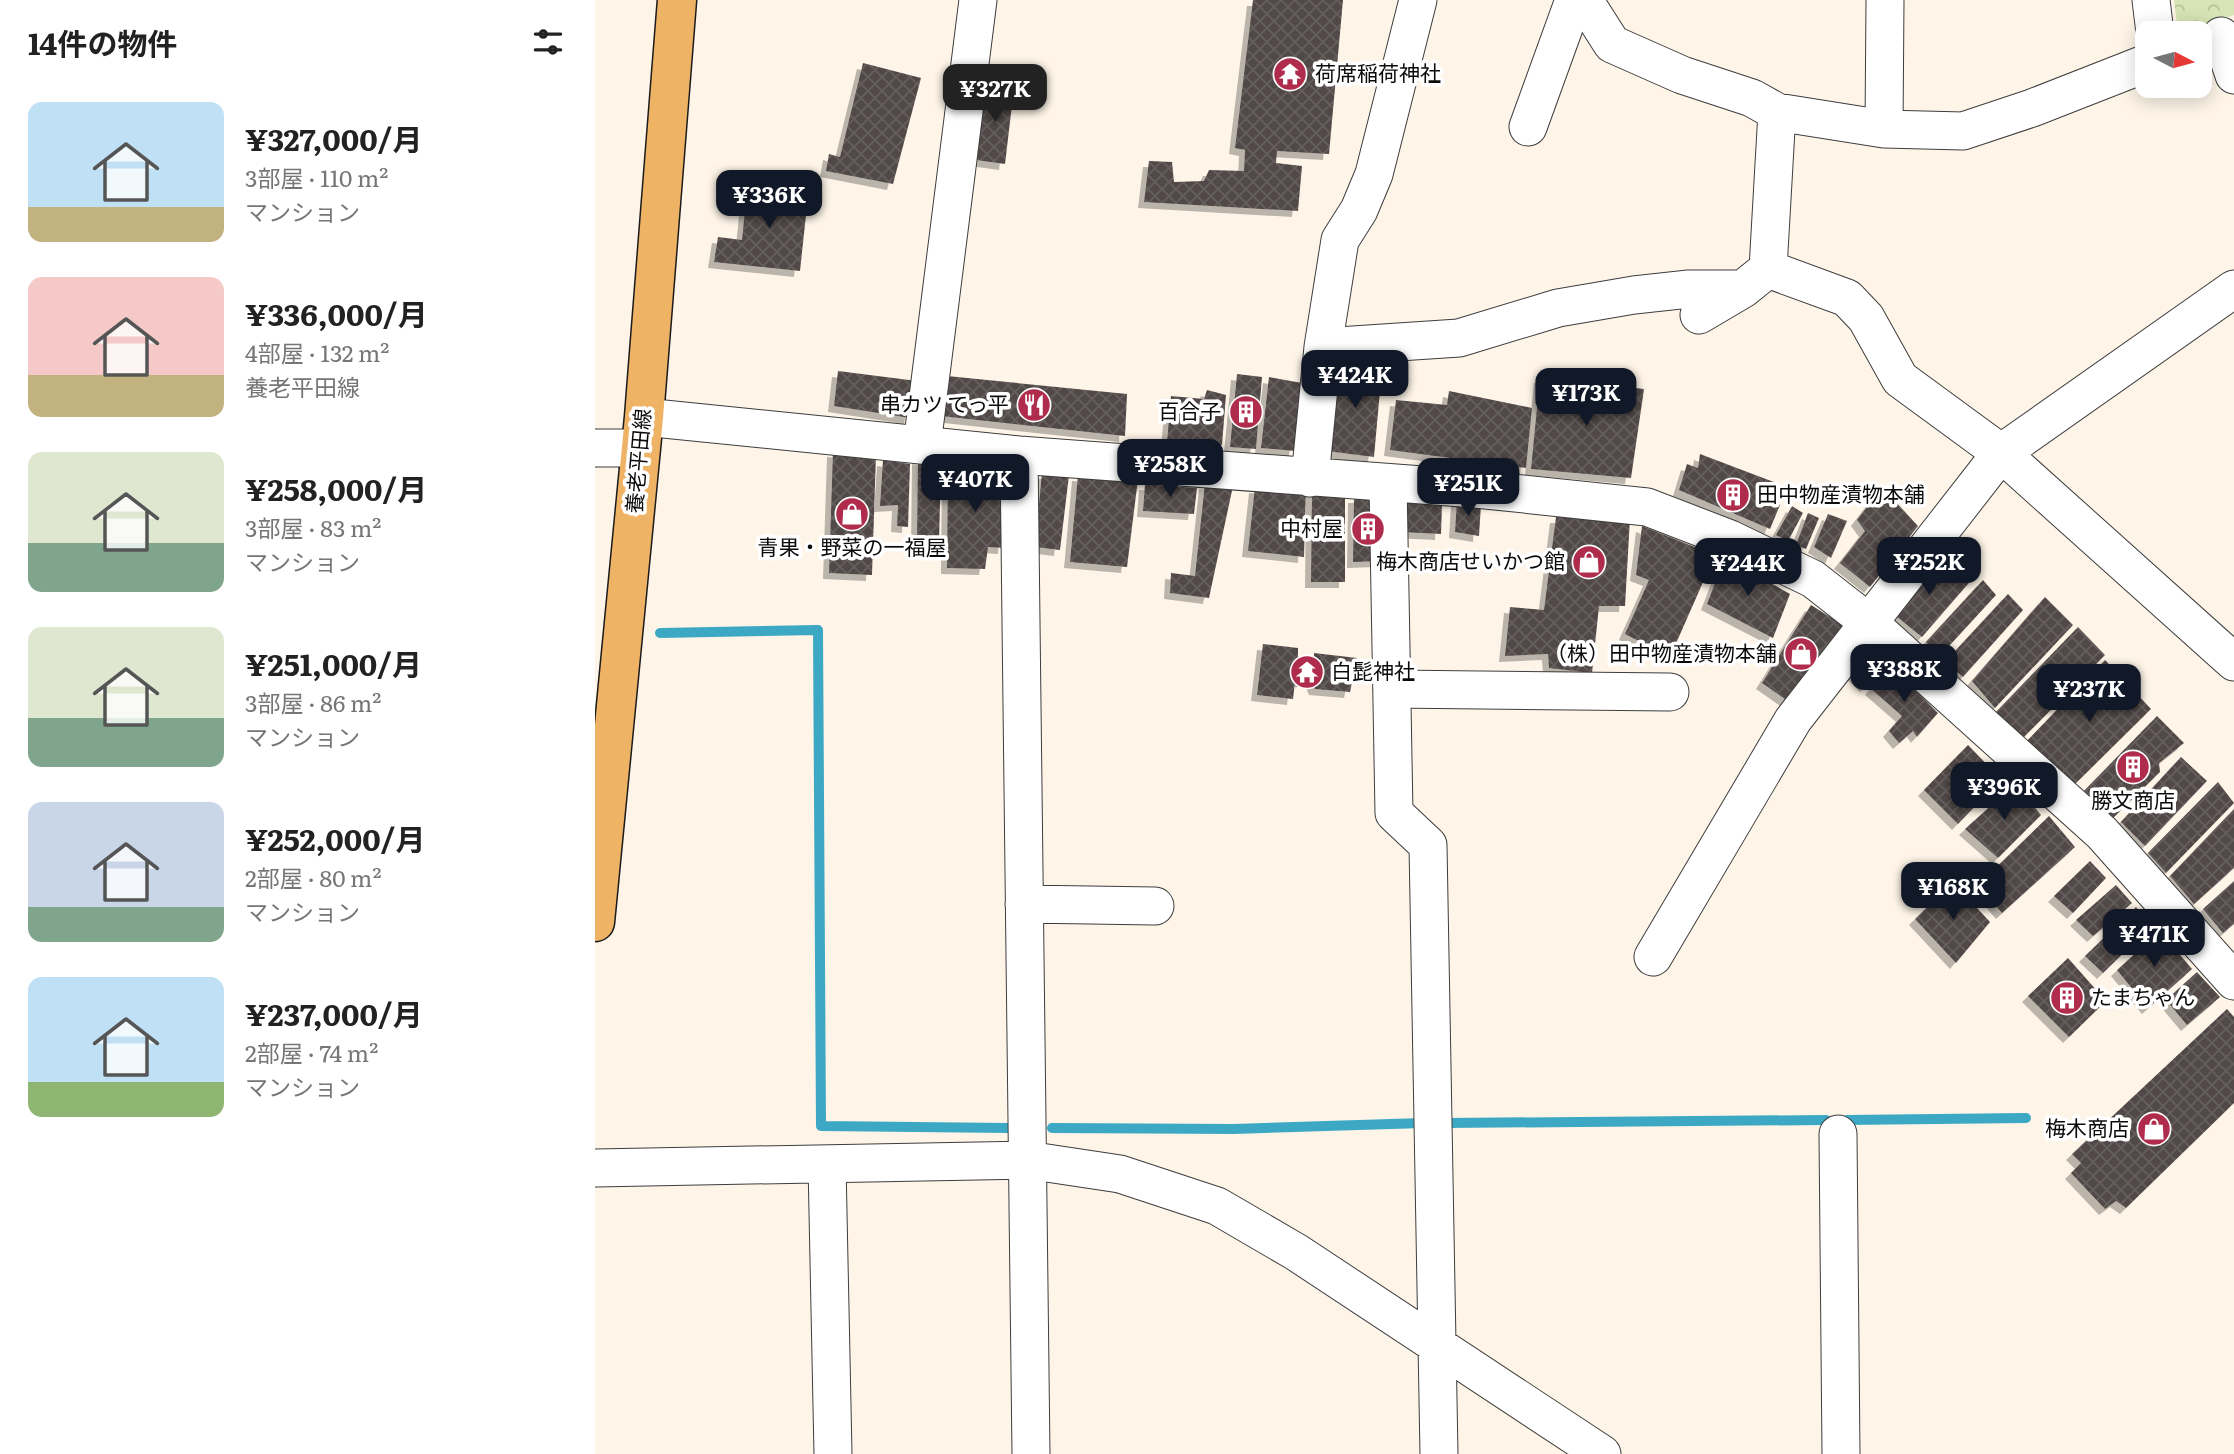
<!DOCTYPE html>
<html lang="ja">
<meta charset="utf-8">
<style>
:root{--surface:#fff;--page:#f2f2f2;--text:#222;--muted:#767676;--accent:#111827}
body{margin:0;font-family:Literata,"Noto Sans JP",serif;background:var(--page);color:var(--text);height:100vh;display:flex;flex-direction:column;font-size:26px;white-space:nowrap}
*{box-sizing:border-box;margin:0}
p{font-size:23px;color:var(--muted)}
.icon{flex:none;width:38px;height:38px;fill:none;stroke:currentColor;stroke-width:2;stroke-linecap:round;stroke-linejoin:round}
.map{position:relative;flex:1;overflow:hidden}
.sheet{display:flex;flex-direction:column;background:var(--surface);width:595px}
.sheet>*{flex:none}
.needle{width:46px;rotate:96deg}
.tools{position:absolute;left:1540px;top:21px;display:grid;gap:14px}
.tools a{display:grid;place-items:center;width:77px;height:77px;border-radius:14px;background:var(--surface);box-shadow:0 4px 18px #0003;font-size:35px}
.price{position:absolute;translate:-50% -60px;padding:0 16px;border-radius:14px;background:var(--accent);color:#fff;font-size:23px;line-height:46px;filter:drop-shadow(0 2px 4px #0008)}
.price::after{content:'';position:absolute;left:50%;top:42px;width:21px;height:16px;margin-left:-10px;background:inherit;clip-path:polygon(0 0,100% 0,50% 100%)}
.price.on{background:#222;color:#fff}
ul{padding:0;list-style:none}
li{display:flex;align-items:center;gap:21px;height:175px;padding:0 28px}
li span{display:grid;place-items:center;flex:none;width:196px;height:140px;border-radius:14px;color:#555}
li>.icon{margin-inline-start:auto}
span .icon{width:84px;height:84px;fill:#fffc;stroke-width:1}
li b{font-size:30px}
h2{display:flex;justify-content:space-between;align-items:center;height:84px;padding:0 28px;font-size:30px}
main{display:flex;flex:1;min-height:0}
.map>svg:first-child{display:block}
.park{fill:url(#park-crowns)}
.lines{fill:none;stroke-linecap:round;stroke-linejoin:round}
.stream{stroke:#3ca8c3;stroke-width:10}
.building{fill:url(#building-cross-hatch);filter:url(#shadow)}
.minor-casing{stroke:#3d3d3d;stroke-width:39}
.major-casing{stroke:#1b1b1b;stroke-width:41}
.minor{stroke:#fff;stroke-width:37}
.major{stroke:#efb366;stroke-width:38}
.labels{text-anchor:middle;stroke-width:7;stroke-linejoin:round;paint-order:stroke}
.poi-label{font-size:21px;fill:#0a0a0a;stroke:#fff;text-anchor:end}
.street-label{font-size:21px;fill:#0a0a0a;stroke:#fff}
</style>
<main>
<section class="sheet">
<h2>14件の物件<svg class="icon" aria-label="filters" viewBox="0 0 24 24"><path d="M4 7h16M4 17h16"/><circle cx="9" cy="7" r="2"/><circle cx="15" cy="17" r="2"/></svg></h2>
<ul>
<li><span style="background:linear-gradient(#bfe0f5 75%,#c2b280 0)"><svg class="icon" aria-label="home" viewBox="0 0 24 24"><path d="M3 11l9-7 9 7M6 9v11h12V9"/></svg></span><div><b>¥327,000/月</b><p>3部屋 · 110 m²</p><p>マンション</p></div></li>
<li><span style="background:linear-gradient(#f6c9c9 70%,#c2b280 0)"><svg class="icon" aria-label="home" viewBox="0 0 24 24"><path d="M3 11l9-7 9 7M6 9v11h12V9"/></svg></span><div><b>¥336,000/月</b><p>4部屋 · 132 m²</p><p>養老平田線</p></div></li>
<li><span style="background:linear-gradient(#dfe7d0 65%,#7fa58c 0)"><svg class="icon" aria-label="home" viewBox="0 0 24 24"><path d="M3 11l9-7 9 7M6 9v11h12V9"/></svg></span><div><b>¥258,000/月</b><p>3部屋 · 83 m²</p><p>マンション</p></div></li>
<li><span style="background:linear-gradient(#dfe7d0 65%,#7fa58c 0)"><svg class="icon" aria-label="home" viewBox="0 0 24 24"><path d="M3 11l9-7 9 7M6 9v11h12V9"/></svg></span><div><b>¥251,000/月</b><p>3部屋 · 86 m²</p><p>マンション</p></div></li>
<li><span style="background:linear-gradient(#c9d6e8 75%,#7fa58c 0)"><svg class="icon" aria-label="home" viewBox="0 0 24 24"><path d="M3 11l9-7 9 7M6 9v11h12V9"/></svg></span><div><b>¥252,000/月</b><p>2部屋 · 80 m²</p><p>マンション</p></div></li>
<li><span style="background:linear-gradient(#bfe0f5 75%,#8fb573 0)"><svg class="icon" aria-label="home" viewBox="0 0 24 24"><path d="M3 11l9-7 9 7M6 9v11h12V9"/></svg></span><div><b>¥237,000/月</b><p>2部屋 · 74 m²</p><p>マンション</p></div></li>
</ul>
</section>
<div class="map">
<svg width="1639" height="1454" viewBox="0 0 1639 1454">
<defs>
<pattern id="park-crowns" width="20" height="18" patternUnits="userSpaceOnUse" patternTransform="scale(1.75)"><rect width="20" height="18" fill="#d7e4b5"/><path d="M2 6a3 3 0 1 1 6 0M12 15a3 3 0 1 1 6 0" fill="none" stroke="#b7c29a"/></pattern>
<pattern id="building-cross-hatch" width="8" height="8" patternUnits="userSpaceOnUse" patternTransform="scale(1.75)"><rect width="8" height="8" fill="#514947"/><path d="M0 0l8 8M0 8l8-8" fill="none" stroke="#655f5d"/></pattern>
<filter id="shadow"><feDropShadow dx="-6" dy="6" stdDeviation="0" flood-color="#0004"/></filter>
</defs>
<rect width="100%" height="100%" fill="#fef5e8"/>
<path class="park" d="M1579,0H1639V15L1592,33H1583Z"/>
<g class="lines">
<path class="stream" d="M65,633L223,630L226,1126L413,1128
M1251,1120L1431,1118
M850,1123L1231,1120
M457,1128L639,1129L828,1123"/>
</g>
<path class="building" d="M658,0H748L734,154L682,151L681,163L707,166L703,211L549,202L554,161L577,162L579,182L609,181L614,170L649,171L650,150L640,148Z
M268,63L326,78L298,184L231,171L234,154L245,157Z
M389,85L419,88L410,164L381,160Z
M214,187L205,271L119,262L123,237L147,240L152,189Z
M742,361L787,368L779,457L732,451Z
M243,371L322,381L315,418L239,406Z
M642,374L667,377L661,449L635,447Z
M352,376L532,394L530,436L346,416Z
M674,377L707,383L700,451L666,448Z
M945,377L1049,389L1036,478L936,469Z
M612,390L631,395L627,445L572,442L576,396L609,399Z
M854,391L937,408L931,468L795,450L801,400L852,405Z
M238,451L281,454L277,575L234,573Z
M1105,454L1184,484L1178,500L1185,505L1175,529L1084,490L1092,464L1103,468Z
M323,458L346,461L344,544L322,542Z
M288,460L315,464L313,527L302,526L303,505L285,506Z
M353,463L414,468L409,548L393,547L390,569L352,568Z
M447,472L474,475L465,550L440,547Z
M483,475L543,479L532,567L475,562Z
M610,483L638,486L614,598L575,593L576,573L600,576Z
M550,484L602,488L599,514L548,511Z
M1288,486L1304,497L1300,501L1323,526L1275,587L1245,563L1270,531L1262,520Z
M660,487L711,490L709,557L653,551Z
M717,490L750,491V582H716Z
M810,494L831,495L833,504H847L846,534L807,532Z
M759,497H787V561L758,562Z
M862,500L886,504L884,536L860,532Z
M1197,506L1208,513L1193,541L1181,535Z
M1213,513L1224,518L1211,549L1201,545Z
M1233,514L1252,521L1236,558L1219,547Z
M961,517L1035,518L1030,606H1004L997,673L954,668L953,654L910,656L915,607L949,610Z
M1047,526L1120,555L1075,657L1030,634L1054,580L1041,575Z
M1130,557L1195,594L1178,638L1112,604Z
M1336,562L1351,576L1364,564L1379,577L1327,637L1292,609Z
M1388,580L1401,595L1344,657L1331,642Z
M1413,594L1428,610L1368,677L1350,662Z
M1450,597L1478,625L1400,708L1377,681Z
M1216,605L1248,625L1194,702L1167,683Z
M1483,627L1510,655L1427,739L1401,712Z
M668,644L703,648V663L719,665V653L762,658L755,692L720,689L716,680L700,682L698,699L662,695Z
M1271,644L1291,663L1271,686L1251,667Z
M1510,660L1556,709L1477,787L1432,741Z
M1296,665L1343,713L1322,737L1318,731L1304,743L1294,731L1307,716L1276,689Z
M1562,716L1589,743L1564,763L1565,772L1516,820L1489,791Z
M1373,745L1406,779L1363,824L1329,790Z
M1586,757L1612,781L1550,846L1526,822Z
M1623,782L1639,803L1571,873L1553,853Z
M1420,784L1446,815L1403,858L1370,829Z
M1639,809V868L1599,904L1575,876Z
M1454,816L1480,847L1407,913L1383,885Z
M1495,861L1511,878L1478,913L1459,896Z
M1639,881V924L1628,933L1608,909Z
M1358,882L1395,922L1361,963L1320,919Z
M1521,885L1537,903L1498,936L1481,920Z
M1541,907L1557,925L1508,973L1490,956Z
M1565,931L1597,969L1553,1008L1522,970Z
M1473,958L1511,1001L1474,1037L1433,996Z
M1602,972L1625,997L1592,1025L1571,1000Z
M1632,1009L1639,1017V1103L1531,1208L1521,1201L1510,1209L1476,1173L1486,1163L1477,1154Z"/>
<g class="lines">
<g class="minor-casing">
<path id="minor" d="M989,0L1017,44L1087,75L1157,98L1182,112L1289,129L1368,131L1437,108L1552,63
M1556,0L1560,33
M1626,36L1639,75
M933,127L979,0
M1289,129L1290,0
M1173,269L1182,112
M1104,315L1148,289L1173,269L1252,298L1271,318L1305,379L1406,453L1639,662
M728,347L864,338L963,308L1039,295L1094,289H1148
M49,417L424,455L881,489L1052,507L1135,539L1218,579L1273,622L1507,833L1639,981
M327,445L383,0
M0,448H45
M424,455L436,1454
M715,478L728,347L745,240L764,210L779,174L823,0
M793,483L799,813L833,845L844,1454
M797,689L1075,692
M429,904L560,906
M1058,957L1198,720L1406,453L1639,289
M1243,1134L1246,1454
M232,1164L238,1454
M0,1168L432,1160L525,1174L622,1206L701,1252L1007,1454"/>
</g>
<g class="major-casing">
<path id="major" d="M0,922L49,417L82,0"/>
</g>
<use href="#minor" class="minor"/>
<use href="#major" class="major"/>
</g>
<defs>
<g id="temple-disc" transform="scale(1.75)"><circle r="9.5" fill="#af2c4c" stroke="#fff"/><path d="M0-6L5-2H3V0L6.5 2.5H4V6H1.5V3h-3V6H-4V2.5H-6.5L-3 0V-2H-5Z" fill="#fff"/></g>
<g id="restaurant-disc" transform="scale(1.75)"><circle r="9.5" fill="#af2c4c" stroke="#fff"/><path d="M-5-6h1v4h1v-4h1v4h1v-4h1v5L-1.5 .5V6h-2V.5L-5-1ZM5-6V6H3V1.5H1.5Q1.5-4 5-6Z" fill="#fff"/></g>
<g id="building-disc" transform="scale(1.75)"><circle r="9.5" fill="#af2c4c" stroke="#fff"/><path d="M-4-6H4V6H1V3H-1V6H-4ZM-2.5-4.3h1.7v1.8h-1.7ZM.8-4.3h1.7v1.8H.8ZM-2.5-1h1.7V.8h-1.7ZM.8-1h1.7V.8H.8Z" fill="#fff"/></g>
<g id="shop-disc" transform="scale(1.75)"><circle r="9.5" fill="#af2c4c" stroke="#fff"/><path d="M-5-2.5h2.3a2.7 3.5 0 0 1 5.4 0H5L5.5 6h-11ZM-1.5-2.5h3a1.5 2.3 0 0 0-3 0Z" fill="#fff"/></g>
</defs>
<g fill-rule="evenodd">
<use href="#temple-disc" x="695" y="74"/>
<use href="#restaurant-disc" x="439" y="405"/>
<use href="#building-disc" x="651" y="412"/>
<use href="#building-disc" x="1138" y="495"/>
<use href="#shop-disc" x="257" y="514"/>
<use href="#building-disc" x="773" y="529"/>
<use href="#shop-disc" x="994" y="562"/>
<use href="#shop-disc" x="1206" y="654"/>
<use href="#temple-disc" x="712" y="672"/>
<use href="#building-disc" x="1538" y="767"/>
<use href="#building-disc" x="1472" y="998"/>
<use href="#shop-disc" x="1559" y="1129"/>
</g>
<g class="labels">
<g class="poi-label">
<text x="720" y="81" text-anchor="start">荷席稲荷神社</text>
<text x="414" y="412">串カツ てっ平</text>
<text x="626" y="419">百合子</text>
<text x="1162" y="502" text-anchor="start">田中物産漬物本舗</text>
<text x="748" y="536">中村屋</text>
<text x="257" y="555" text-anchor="middle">青果・野菜の一福屋</text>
<text x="970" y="569">梅木商店せいかつ館</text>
<text x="1182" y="661">（株）田中物産漬物本舗</text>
<text x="736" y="679" text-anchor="start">白髭神社</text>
<text x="1538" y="808" text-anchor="middle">勝文商店</text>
<text x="1496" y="1005" text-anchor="start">たまちゃん</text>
<text x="1534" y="1136">梅木商店</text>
</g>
<g class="street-label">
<text transform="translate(44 461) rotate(-85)" y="7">養老平田線</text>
</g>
</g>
</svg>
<div class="tools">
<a><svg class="needle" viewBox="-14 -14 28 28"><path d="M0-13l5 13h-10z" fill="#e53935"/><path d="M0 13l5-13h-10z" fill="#767676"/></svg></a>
</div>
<b class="price on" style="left:400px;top:124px">¥327K</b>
<b class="price" style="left:174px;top:230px">¥336K</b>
<b class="price" style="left:760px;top:410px">¥424K</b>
<b class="price" style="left:991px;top:428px">¥173K</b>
<b class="price" style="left:575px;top:499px">¥258K</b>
<b class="price" style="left:380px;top:514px">¥407K</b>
<b class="price" style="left:873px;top:518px">¥251K</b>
<b class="price" style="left:1334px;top:597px">¥252K</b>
<b class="price" style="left:1153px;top:598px">¥244K</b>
<b class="price" style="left:1309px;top:704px">¥388K</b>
<b class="price" style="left:1494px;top:724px">¥237K</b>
<b class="price" style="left:1409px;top:822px">¥396K</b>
<b class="price" style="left:1358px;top:922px">¥168K</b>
<b class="price" style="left:1559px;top:969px">¥471K</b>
</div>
</main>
